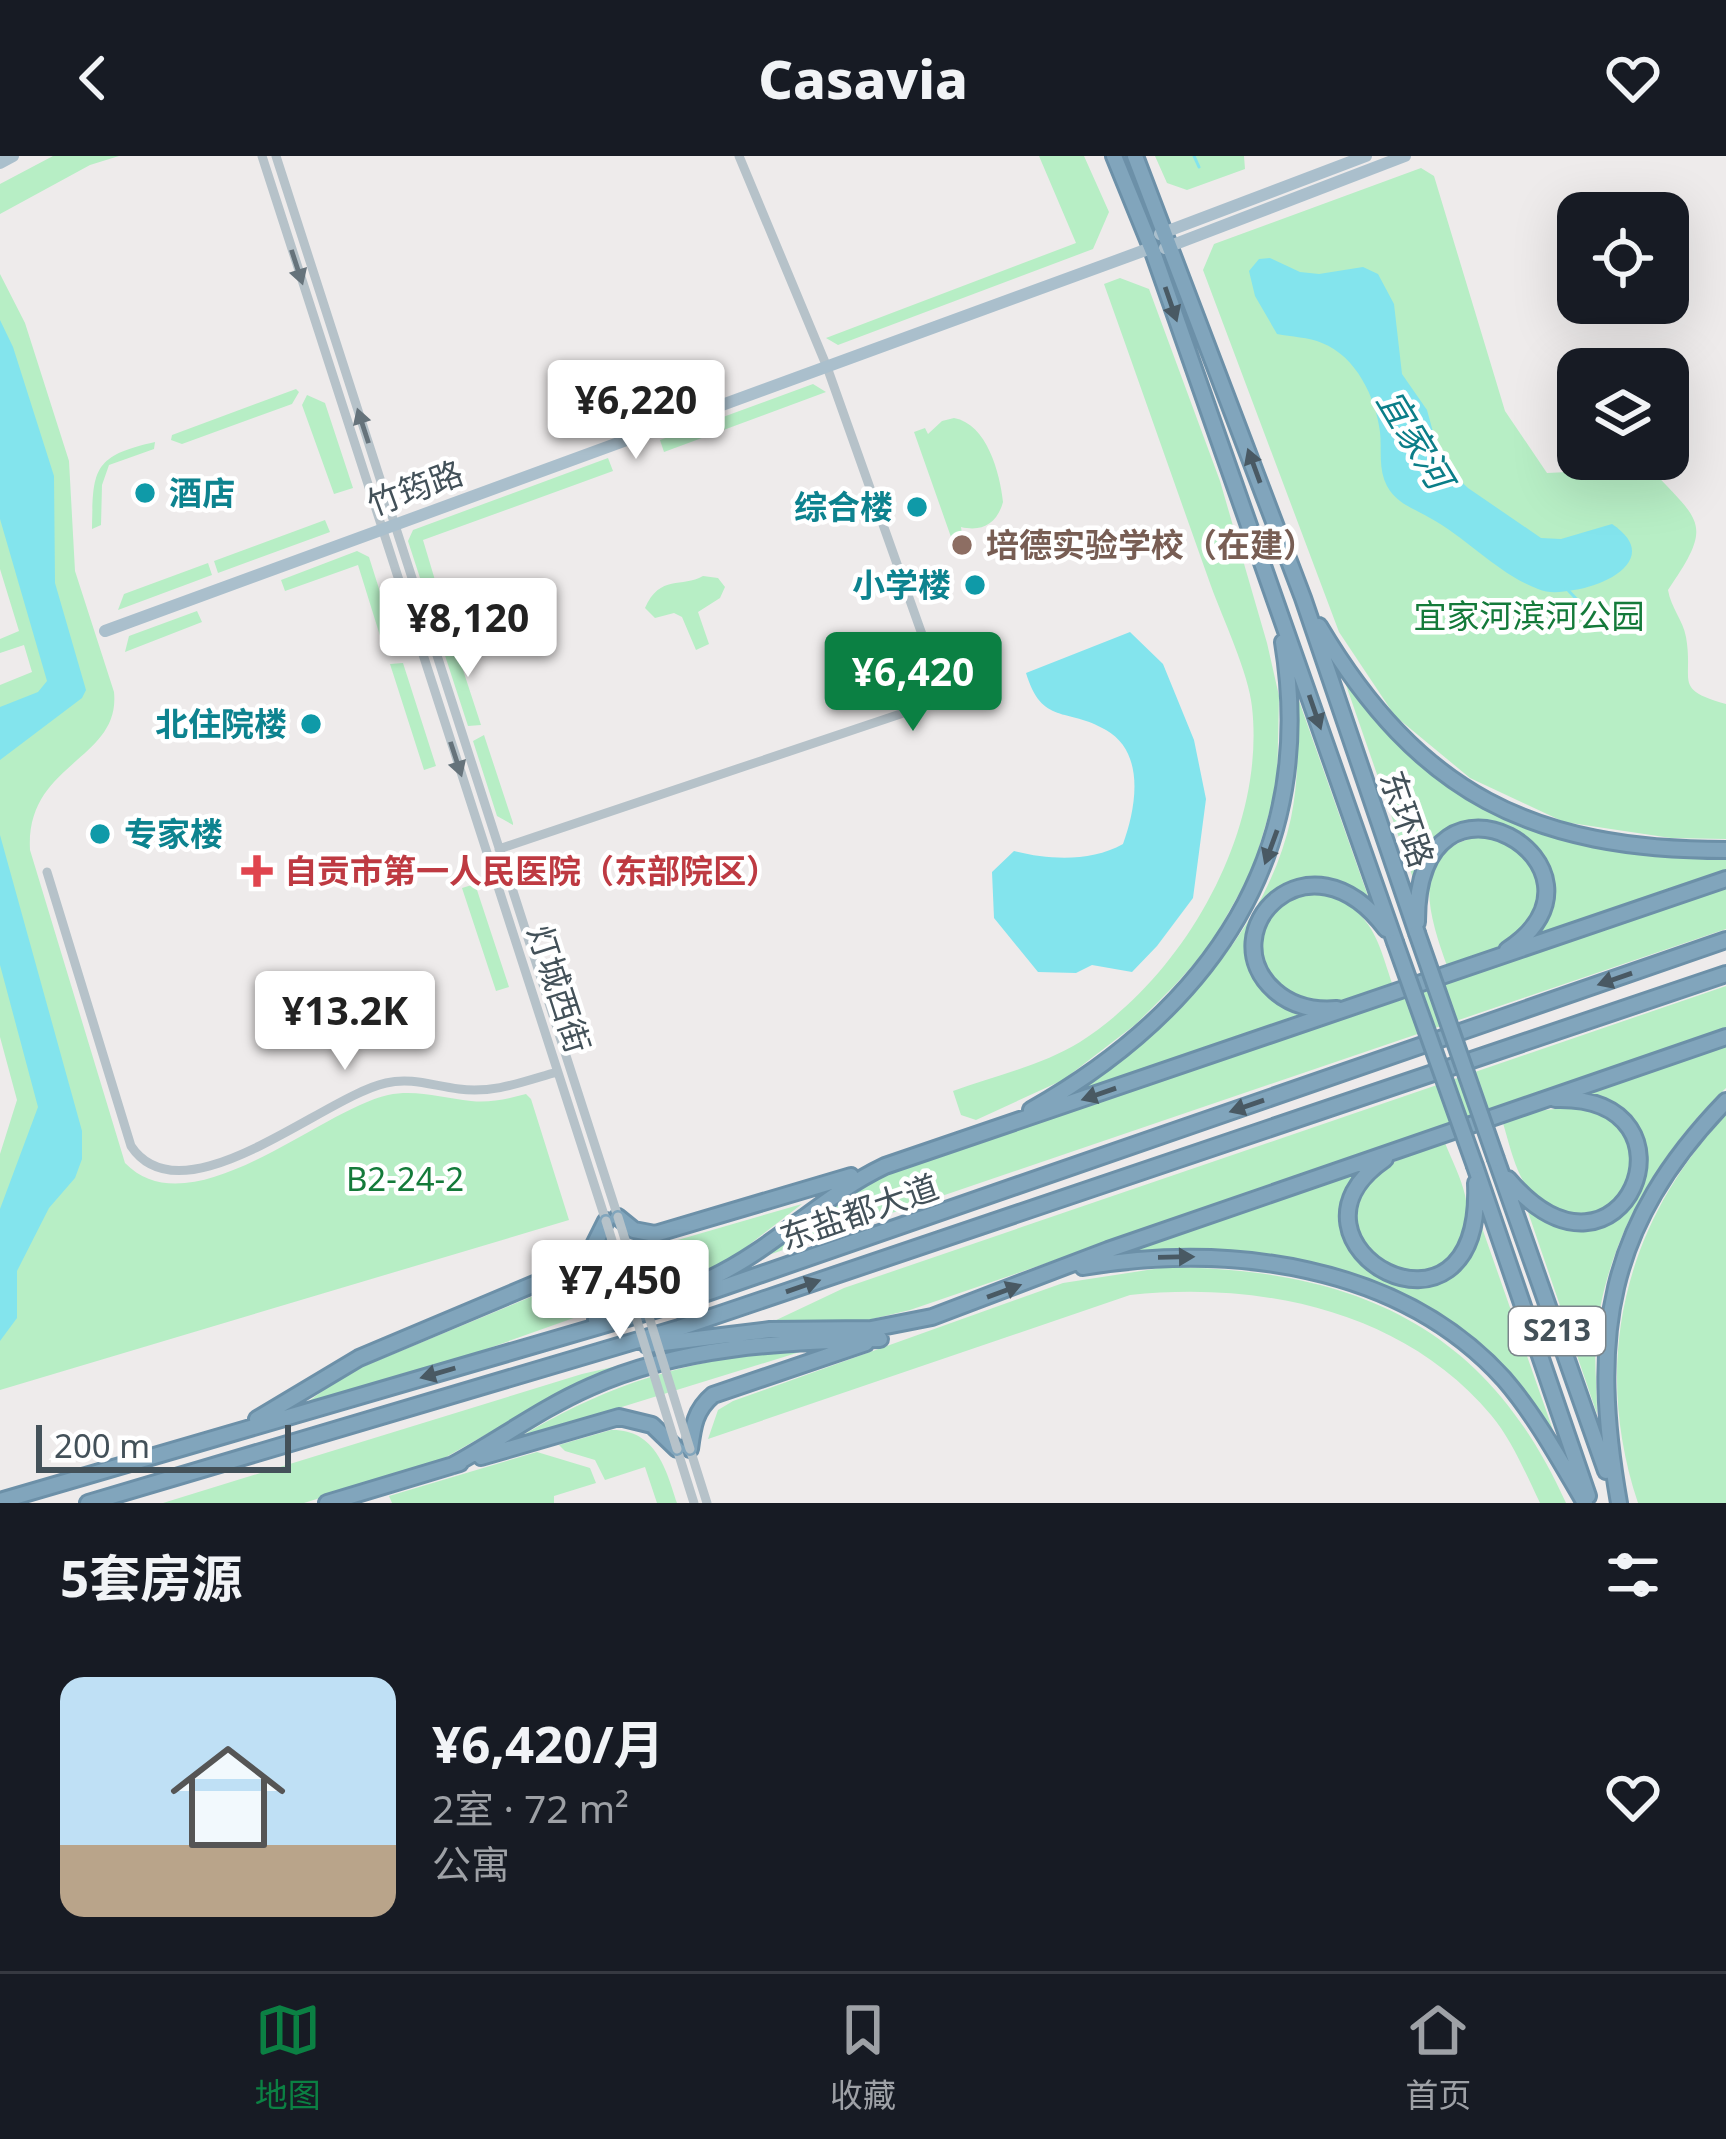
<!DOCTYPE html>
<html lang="zh">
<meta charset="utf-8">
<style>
:root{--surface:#171b24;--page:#20242c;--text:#f1f3f6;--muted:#9ea1a6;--line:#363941;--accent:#0b8043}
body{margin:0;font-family:"Noto Sans","Noto Sans SC",sans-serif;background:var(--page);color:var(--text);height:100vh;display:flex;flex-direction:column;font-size:45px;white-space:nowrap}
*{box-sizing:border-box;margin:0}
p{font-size:39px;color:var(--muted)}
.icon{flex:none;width:66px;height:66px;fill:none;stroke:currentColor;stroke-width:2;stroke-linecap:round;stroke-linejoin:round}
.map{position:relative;height:1347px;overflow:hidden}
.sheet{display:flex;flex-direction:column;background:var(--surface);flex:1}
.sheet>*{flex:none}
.fabs{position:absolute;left:1557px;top:36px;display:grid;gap:24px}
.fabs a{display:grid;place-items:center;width:132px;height:132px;border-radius:24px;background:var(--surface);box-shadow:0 12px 48px #0002;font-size:60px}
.scale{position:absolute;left:36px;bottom:30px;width:255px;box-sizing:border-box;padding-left:12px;border:6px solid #435159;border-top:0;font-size:33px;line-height:42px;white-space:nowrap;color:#435159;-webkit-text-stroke:9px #fff;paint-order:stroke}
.price{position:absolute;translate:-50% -102px;padding:0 27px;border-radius:12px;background:#fff;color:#222;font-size:39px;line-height:78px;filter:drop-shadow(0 3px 6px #0008)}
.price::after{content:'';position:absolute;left:50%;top:72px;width:36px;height:27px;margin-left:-18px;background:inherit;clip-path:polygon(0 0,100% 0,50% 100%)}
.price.current{background:var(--accent);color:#fff}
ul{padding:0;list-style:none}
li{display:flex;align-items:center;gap:36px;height:300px;padding:0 60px}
li span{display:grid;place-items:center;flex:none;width:336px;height:240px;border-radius:24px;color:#555}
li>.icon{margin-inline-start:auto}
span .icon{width:144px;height:144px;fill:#fffc;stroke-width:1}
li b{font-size:51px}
h2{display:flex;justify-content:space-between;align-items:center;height:144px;padding:0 60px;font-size:51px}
header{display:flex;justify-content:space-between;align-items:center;height:156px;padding:0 60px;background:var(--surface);font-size:54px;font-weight:800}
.menu{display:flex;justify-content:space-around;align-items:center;height:168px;border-top:3px solid var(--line);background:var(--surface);font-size:33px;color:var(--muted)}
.menu a{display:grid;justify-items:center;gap:6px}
.menu .current{color:var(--accent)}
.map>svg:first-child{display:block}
.green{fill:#b7eec5}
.water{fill:#83e4ed}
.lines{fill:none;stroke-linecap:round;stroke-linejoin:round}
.stream{stroke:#83e4ed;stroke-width:3}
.highway-casing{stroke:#6c90a8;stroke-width:20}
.minor{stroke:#b6c2c9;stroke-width:9}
.major{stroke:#aabfcc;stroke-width:12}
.highway{stroke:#81a5bc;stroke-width:14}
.highway-bridge-casing{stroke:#6c90a8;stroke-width:20;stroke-linecap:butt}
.minor-bridge{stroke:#b6c2c9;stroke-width:9}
.highway-bridge{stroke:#81a5bc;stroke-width:14}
.oneway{fill:#66737b}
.oneway2{fill:#495963}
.culture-dot{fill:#0f9aa8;stroke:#fff;stroke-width:4.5}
.education-dot{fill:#8d6e63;stroke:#fff;stroke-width:4.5}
.health-dot{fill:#e0444e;stroke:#fff;stroke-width:4.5}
.labels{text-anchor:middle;stroke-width:9;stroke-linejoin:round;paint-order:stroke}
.shield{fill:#fff;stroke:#7b858b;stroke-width:3}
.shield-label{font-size:30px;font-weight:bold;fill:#435159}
.street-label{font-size:33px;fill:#435159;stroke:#fff}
.culture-label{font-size:33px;font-weight:bold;fill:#0d838f;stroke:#fff;text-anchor:end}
.education-label{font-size:33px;font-weight:bold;fill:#785e54;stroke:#fff;text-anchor:start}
.park-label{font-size:33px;fill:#147a3a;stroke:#fff}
.health-label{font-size:33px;font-weight:bold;fill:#be3a42;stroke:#fff;text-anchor:start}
.water-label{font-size:36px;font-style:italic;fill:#0b7e88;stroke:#fff}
</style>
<header><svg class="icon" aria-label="back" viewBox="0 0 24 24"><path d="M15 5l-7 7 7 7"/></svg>Casavia<svg class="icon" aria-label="heart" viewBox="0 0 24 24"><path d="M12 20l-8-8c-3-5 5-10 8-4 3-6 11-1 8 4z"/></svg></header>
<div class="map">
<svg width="1726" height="1347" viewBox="0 0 1726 1347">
<rect width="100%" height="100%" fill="#eeebeb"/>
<path class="green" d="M53,0H119L90,9L0,58V28Z
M1039,0H1084L1109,56L1093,93L838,189L826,182L1076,87Z
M1155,0H1244L1245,13L1187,34L1167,27Z
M1421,12L1434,20L1505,255L1547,317L1650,312C1701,367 1714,367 1668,434C1671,452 1683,464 1686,481C1694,526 1672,533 1726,548V683L1671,682L1564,666L1470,622L1395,560L1339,476L1203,114L1214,88Z
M0,118L25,167L69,305L75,415L114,536C121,605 25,606 30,694L125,1007C191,1075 320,954 388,939C416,933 443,942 471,945C490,947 507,943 526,938L531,943L569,1064L0,1234V998L17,944L0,881V529L32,516L24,489L0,497V483L19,475L0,413Z
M1120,122L1149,133L1220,325L1267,487L1279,540L1277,630L1252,715L1209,791L1175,829L1136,868L1063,924L976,964L961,959L953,935C994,920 1043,909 1080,886C1185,819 1266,675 1252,551C1249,518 1223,463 1211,430C1175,329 1140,229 1104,128Z
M813,228L826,236L664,296L660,284Z
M296,233L299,236L292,248L182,288L171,284L172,279Z
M307,239L325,247L353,332L334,338L302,249Z
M954,262C987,268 1000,317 1003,346C997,368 982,376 961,371L962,378L951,381L914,276L925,272L928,278L942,265Z
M155,286L154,293L109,309L102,329L101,369L92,373C93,314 92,300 155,286Z
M608,302L613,315L423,384L446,461L433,462L408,385L413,374Z
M325,364L330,376L218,417L214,405Z
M357,395L369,401L398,493L386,499L358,409L285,435L281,424Z
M208,407L212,419L118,454L124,438Z
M703,420L718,422L725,431L720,442L698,456L709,488L696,494L682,461L674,457L655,462L645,452C660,418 682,432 703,420Z
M197,455L202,466L125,496L129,480Z
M448,468L481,569L468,570L437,475Z
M403,507L436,610L424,614L390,508Z
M1345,526C1369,555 1391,585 1420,610C1502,681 1620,703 1726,703V717L1530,784C1601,689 1464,605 1414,725Z
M1298,542L1369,743C1324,711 1276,712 1258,770C1242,822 1260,844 1311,859L1062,944C1162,878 1264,785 1291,662C1299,623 1298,582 1298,542Z
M484,579L513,667V669L497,660L473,585Z
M1488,679C1531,688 1557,737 1523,773C1502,795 1474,802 1447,810C1427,754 1407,690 1488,679Z
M475,728L509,831L496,835L462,732Z
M1726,729V773L751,1105L837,1042L885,1019Z
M1320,735C1373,756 1376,779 1393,830C1366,839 1339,849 1310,845C1270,838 1241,782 1276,750C1287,740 1306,736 1320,735Z
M1726,830V874L910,1154L868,1164L770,1167L844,1132Z
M1726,887V932C1658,996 1604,1088 1596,1183C1594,1207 1597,1233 1597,1258L1527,1053C1603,1113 1686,1025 1621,950L1581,936Z
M1574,951C1707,975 1582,1131 1521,1021C1513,1005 1508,984 1503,967L1536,955Z
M1726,959V1347H1638C1591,1206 1624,1067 1726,959Z
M1445,987C1452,1004 1461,1022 1465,1039C1469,1056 1465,1080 1455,1094C1412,1156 1314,1080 1378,1018C1396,1001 1422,995 1445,987Z
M1364,1012C1289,1113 1455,1191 1480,1066L1554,1277C1539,1257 1526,1235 1509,1217C1403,1107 1259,1086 1114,1098Z
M802,1048L732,1102L695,1119L478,1196L305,1248L345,1218L555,1131L636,1091L664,1088Z
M1167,1111C1355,1113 1486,1169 1566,1347H1540C1526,1318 1512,1284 1491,1259C1403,1154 1259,1125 1130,1139L708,1283L718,1254L733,1245L1063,1127Z
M773,1195H803L515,1284C602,1231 672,1209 773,1195Z
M639,1205L583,1224L439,1305L304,1347H163L582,1218Z
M611,1274C655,1273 666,1312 677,1347H657L645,1311L605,1324L595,1304L565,1295L559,1289Z
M537,1296L590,1312L596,1327L554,1340V1347H392L389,1340Z"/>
<path class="water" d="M1270,102L1300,116L1319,118L1363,111L1378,118L1394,148L1402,218L1427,254L1438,294L1448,313L1468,332L1541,382L1561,383L1612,368C1661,401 1609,429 1574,434C1561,436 1550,438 1538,433C1498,418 1467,382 1430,362C1413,352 1397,348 1387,330C1378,313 1382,294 1380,276C1376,242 1356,200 1322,187C1309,181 1291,181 1277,178L1255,140L1249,115L1259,103Z
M0,164L13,191L54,320L55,427L86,534L82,542L0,604V551L38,536L47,525L0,363Z
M1130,476L1163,508L1194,584L1206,643L1193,742L1157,790L1132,816L1092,809L1076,817L1038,816L994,762L992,716L1014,695C1049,704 1091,706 1123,688C1136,652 1146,597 1106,574C1067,551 1042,570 1026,517Z
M0,679L82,975V1003L75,1022L49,1052L17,1115V1162L0,1185V1053L38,951L0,809Z"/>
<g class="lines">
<path class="stream" d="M1194,0L1199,11
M1566,432L1584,451"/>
<g class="highway-casing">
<path id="highway" d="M1114,0L1153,96L1395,786
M1135,0L1303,442L1417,777
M1319,470C1419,638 1532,694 1726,694
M1417,766C1416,583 1633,711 1507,794
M1337,853C1315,855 1292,850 1275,835C1209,777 1308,669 1386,773
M1031,954C1211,852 1318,698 1283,486
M1385,1003C1262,1087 1484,1213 1476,1027
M1496,1003L1606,1315
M1475,1010L1588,1340
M1508,1023C1622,1157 1711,938 1555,943
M618,1061L634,1074L655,1078L851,1020
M1083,1111C1228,1087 1399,1107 1504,1223C1536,1260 1560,1305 1585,1347
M596,1164C633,1146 674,1139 711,1122C773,1093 822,1040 885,1010L1726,723
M647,1189L770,1174L871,1173L932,1161L1108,1094L1726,881
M257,1263L359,1202L551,1121L591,1095L606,1065
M690,1293C693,1270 695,1254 713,1239L866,1187
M481,1301L619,1261L652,1269L677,1293
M453,1309C499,1284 542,1252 590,1231C681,1190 782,1186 880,1183
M0,1345L672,1149L1726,784
M88,1347L679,1172L1726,818
M327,1347L460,1307
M1619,1347C1590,1181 1605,1070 1726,945"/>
</g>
<path class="minor" d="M262,0L606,1065
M276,0L618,1061
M499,693L945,543L827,211L739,0
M47,716L131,990C182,1067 325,940 386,927C412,921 433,930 459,933C493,938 525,925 557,916
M677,1293L694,1347
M690,1293L707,1347"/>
<path class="major" d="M0,7L13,0
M1160,78L1366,0
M1165,92L1405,0
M105,475L1151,92"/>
<use href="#highway" class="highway"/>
<g class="highway-bridge-casing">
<path id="highway-bridge" d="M1417,777L1496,1003
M1395,786L1475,1010"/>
</g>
<path class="minor-bridge" d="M618,1061L690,1293
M606,1065L677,1293"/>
<use href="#highway-bridge" class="highway-bridge"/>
</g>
<defs><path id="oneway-solid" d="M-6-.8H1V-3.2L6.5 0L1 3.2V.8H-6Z" transform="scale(3)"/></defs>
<g class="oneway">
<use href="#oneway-solid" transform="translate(297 111) rotate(72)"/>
<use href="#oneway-solid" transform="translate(363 270) rotate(-108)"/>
<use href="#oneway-solid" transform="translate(456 603) rotate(72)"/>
</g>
<g class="oneway2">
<use href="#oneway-solid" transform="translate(1171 148) rotate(71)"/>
<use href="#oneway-solid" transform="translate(1254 310) rotate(-110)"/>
<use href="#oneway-solid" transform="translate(1315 556) rotate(71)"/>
<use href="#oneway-solid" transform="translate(1271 691) rotate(110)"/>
<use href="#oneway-solid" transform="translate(1615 823) rotate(161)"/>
<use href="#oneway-solid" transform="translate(1099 938) rotate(161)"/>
<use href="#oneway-solid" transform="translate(1247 950) rotate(161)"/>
<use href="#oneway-solid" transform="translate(1176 1101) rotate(-1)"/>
<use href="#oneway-solid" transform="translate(803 1130) rotate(-19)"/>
<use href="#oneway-solid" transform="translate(1004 1135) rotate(-20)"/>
<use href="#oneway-solid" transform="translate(438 1217) rotate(164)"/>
</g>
<g class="culture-dot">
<circle cx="145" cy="337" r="12"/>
<circle cx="917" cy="351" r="12"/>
<circle cx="975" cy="429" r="12"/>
<circle cx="311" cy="568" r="12"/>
<circle cx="100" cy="678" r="12"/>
</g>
<circle class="education-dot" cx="962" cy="389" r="12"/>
<path class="health-dot" d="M251 697h12v12h12v12h-12v12h-12v-12h-12v-12h12z"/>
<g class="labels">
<rect class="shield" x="1509" y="1151" width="96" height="48" rx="9"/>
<g class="shield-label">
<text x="1557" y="1185">S213</text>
</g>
<g class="street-label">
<text transform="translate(415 332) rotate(-20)" y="12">竹筠路</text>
<text transform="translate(1407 663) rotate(71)" y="12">东环路</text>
<text transform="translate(559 833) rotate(72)" y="12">灯城西街</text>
<text transform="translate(859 1056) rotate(-19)" y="12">东盐都大道</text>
</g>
<g class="culture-label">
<text x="169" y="349" text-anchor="start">酒店</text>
<text x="893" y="363">综合楼</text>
<text x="951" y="441">小学楼</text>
<text x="287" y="580">北住院楼</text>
<text x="124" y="690" text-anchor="start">专家楼</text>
</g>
<g class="education-label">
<text x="986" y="401">培德实验学校（在建）</text>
</g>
<g class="park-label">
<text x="1529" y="472">宜家河滨河公园</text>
<text x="405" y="1035">B2-24-2</text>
</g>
<g class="health-label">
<text x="284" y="727">自贡市第一人民医院（东部院区）</text>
</g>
<g class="water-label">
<text transform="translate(1415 283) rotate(59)" y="13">宜家河</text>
</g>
</g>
</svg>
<div class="fabs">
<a><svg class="icon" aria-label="locate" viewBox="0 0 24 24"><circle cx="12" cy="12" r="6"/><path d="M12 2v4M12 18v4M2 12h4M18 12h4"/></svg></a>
<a><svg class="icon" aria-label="layers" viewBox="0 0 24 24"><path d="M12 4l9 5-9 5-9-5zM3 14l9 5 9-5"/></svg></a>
</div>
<div class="scale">200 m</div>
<b class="price" style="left:636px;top:306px">¥6,220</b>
<b class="price" style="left:468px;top:524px">¥8,120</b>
<b class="price current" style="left:913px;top:578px">¥6,420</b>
<b class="price" style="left:345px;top:917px">¥13.2K</b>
<b class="price" style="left:620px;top:1186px">¥7,450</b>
</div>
<section class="sheet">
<h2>5套房源<svg class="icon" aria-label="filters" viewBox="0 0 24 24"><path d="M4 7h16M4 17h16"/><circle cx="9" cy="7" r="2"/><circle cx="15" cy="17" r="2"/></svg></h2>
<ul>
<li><span style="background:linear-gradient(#bfe0f5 70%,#b9a48a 0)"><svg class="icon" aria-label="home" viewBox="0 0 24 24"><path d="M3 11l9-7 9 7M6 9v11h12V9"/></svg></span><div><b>¥6,420/月</b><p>2室 · 72 m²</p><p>公寓</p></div><svg class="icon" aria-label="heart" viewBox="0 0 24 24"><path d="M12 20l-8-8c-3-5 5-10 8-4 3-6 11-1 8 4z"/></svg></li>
</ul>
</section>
<nav class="menu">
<a class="current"><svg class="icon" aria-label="map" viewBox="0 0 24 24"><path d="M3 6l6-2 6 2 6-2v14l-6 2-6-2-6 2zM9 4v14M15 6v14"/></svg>地图</a>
<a><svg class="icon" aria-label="saved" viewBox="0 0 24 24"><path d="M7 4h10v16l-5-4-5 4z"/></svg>收藏</a>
<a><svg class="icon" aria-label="home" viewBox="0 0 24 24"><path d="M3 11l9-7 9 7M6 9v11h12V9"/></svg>首页</a>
</nav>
